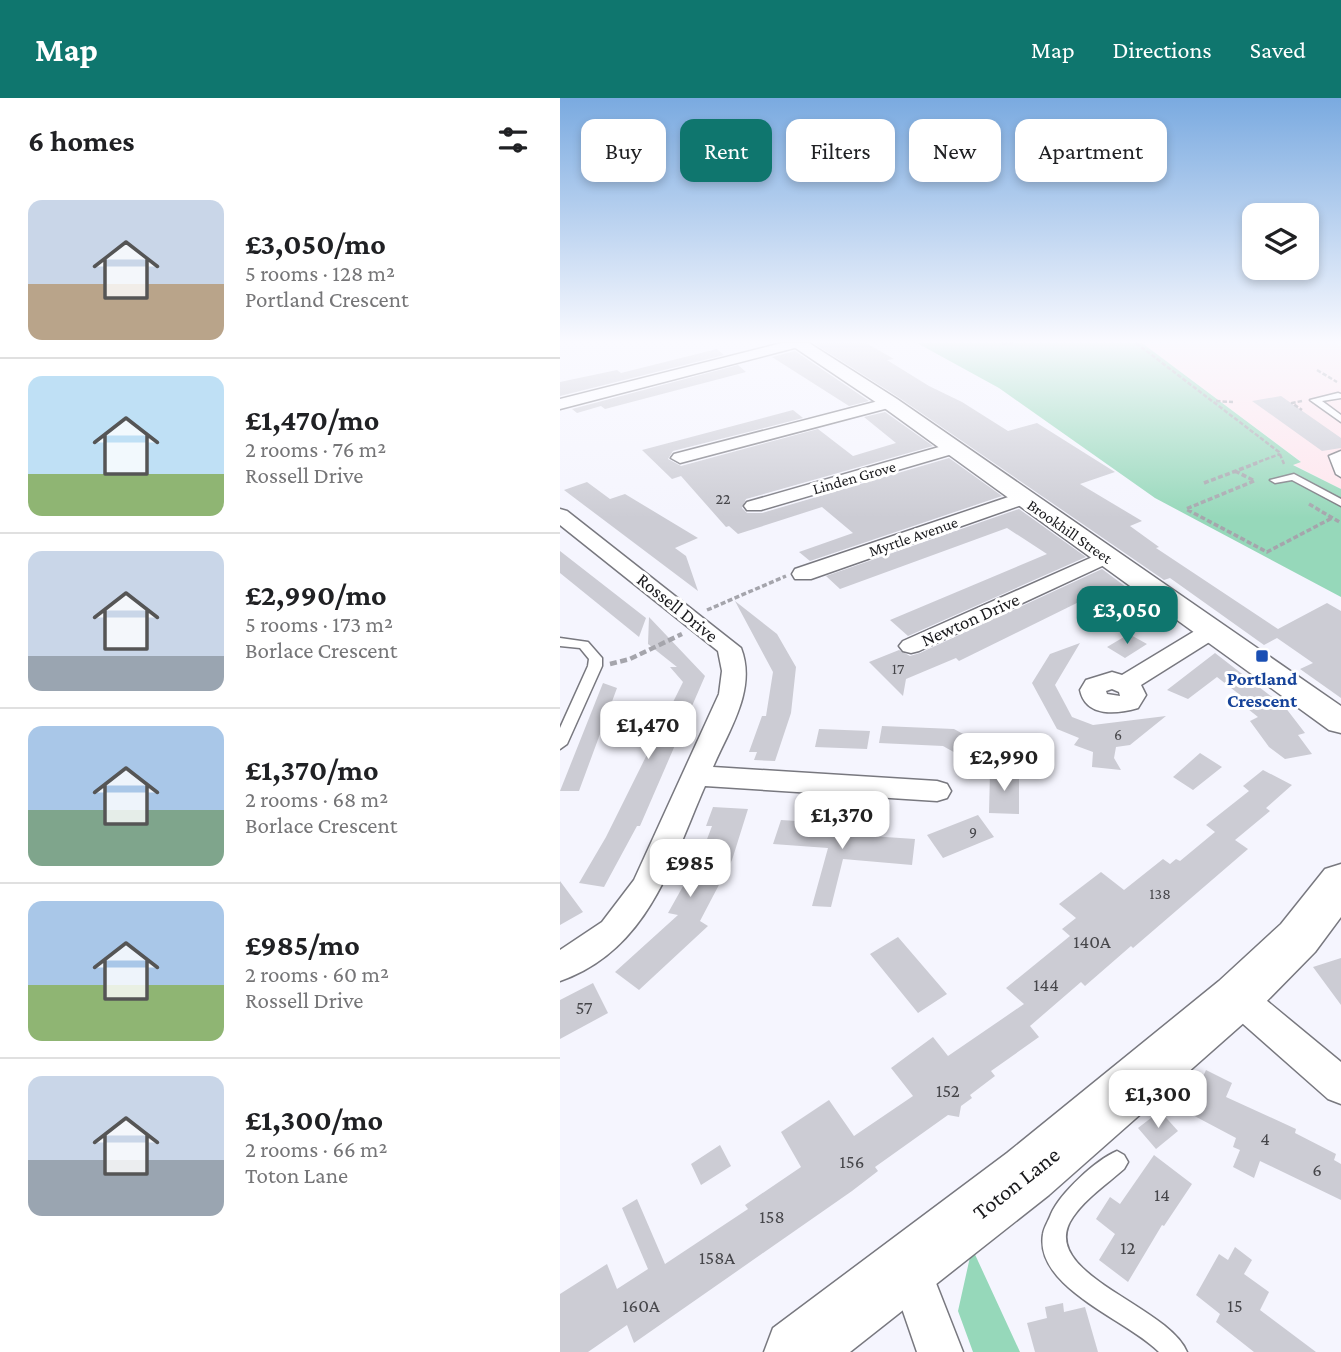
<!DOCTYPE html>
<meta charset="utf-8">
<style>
:root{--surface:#fff;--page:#f2f2f2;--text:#202124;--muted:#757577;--line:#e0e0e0;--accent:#0f766e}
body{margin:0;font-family:"Crimson Pro",serif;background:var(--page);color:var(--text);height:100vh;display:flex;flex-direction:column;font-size:26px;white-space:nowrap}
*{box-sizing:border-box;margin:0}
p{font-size:23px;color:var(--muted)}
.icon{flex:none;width:38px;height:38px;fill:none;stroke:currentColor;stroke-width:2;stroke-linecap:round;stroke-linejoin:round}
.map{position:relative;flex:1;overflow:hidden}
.panel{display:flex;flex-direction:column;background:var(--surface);width:560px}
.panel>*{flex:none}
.banner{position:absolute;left:21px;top:21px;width:654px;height:63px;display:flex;gap:14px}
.buttons{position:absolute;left:682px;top:105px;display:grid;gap:14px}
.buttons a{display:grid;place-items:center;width:77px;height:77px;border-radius:14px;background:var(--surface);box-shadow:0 4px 10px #0003;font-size:35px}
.price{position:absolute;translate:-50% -60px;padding:0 16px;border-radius:14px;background:#fff;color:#222;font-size:23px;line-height:46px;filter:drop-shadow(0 2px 4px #0008)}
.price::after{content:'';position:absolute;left:50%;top:42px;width:21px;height:16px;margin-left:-10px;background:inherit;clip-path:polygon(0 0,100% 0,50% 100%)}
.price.on{background:var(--accent);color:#fff}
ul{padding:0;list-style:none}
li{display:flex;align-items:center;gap:21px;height:175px;padding:0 28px}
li+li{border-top:2px solid var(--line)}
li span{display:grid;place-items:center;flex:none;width:196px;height:140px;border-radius:14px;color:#555}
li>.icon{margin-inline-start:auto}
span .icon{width:84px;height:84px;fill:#fffc;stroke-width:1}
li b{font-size:30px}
h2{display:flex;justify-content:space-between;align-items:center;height:84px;padding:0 28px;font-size:30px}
.pill{padding:0 24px;border-radius:14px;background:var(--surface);box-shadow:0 4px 10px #0003;font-size:24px;line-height:63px}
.pill.on{background:var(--accent);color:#fff}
header{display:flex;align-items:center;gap:42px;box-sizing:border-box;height:98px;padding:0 35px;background:var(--accent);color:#fff}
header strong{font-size:33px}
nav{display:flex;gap:38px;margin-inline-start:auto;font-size:24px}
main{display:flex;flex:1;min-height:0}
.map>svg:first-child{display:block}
.education{fill:#ffe5ec}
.green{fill:#96d8ba}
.building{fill:#ccccd4}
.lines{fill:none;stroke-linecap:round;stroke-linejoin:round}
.service-casing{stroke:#78787f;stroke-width:3}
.minor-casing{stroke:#78787f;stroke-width:3}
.tertiary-casing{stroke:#78787f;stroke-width:3}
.secondary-casing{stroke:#78787f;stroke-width:3}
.path-far2{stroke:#a5a5ac;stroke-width:2.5;stroke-dasharray:4.5 2;stroke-linecap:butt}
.path-far1{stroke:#a5a5ac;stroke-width:3.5;stroke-dasharray:5 2.5;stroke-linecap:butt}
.path{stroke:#a5a5ac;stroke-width:4.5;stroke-dasharray:7 3.5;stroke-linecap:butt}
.service{fill:#fff;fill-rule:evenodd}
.minor{fill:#fff;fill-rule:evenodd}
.tertiary{fill:#fff;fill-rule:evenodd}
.secondary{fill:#fff;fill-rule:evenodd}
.transit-dot{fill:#1a4fb4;stroke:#fff;stroke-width:2.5}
.labels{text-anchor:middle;stroke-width:6;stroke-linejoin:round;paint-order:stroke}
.far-street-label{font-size:16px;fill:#19191c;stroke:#fff}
.number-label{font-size:16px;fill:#46464a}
.street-label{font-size:19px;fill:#19191c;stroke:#fff}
.transit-label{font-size:19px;font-weight:bold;fill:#164399;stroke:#fff}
.near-number-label{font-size:19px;fill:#46464a}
.near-street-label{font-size:23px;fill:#19191c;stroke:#fff}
</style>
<header>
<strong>Map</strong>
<nav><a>Map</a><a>Directions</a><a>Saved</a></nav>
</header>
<main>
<section class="panel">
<h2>6 homes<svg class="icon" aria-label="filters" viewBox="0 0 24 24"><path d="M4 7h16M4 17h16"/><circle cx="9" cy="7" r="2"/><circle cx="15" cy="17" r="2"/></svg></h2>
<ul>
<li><span style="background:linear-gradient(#c9d6e8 60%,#b9a48a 0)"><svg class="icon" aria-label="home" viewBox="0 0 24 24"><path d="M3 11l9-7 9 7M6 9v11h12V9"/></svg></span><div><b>£3,050/mo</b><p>5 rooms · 128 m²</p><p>Portland Crescent</p></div></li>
<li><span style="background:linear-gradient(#bfe0f5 70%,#8fb573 0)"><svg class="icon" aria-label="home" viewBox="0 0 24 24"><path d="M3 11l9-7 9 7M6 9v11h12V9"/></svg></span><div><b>£1,470/mo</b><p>2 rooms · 76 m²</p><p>Rossell Drive</p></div></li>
<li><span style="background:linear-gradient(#c9d6e8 75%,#9aa5b1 0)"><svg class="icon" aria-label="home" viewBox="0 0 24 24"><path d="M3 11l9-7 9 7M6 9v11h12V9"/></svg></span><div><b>£2,990/mo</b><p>5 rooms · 173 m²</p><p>Borlace Crescent</p></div></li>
<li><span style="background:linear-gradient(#a9c7e8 60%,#7fa58c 0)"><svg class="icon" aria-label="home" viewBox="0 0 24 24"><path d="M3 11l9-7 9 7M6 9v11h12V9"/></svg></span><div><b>£1,370/mo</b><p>2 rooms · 68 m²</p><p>Borlace Crescent</p></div></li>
<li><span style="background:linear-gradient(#a9c7e8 60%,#8fb573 0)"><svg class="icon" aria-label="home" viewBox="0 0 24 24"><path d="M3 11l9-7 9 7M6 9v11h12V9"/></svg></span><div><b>£985/mo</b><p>2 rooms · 60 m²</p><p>Rossell Drive</p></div></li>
<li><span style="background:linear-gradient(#c9d6e8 60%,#9aa5b1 0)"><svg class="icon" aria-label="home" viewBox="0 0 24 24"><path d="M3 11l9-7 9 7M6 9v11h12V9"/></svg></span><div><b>£1,300/mo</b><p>2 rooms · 66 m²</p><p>Toton Lane</p></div></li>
</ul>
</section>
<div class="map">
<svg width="781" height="1254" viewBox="0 0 781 1254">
<rect width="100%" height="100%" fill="#f5f5fe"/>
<path class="education" d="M582,245H774L781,248V391L732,366L740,363Z"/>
<path class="green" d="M357,245H582L741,364L733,367L781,391V499L595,400L439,290Z
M412,1150L460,1254H413L398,1213Z"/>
<path class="building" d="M253,245H306L334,261L327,262L369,288L402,304L448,333L477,325L555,374L520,386L582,423L570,428L599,449L596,450L718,531L767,505L781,513V600L740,571L753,565L717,540L704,547L610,480L604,482L338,299Z
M157,251L164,257L0,298V284L57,272L61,275Z
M235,253L309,303L289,308L212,259Z
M178,267L186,274L45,311L41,308L17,315L12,311Z
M721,298L781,340V350L762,353L692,303Z
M233,312L243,320L113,353L108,361L121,368L258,331L293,358L336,345L304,319L325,314L373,348L186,401L182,410L187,415H202L389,360L442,398L250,463L239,454L293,435L262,409L178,436L169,428L166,429L121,378L112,381L82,352Z
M27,384L50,401L65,396L138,440L115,450L126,458L138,493L4,392Z
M459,411L526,459L348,538L330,522L487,456L447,430L280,491L266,478Z
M0,453L86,520L79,539L0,475Z
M542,471L614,525L596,534L546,497L522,507L527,500L399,563L396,560L346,581L343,598L309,564L339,552L350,558L360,555Z
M175,503L217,536L236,569L231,615L215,663L194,662L197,654H189L202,618H206L213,574Z
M89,519L145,578L80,728H77L44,789L19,785L46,739L123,584L110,569H117L88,546Z
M569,536L587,546L565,560L547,549Z
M520,545L495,587L512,619L533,627L606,618L570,647L556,649L554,660L561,672L532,669L533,654L514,647L519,640L497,631L472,585L490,556Z
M655,555L725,609L745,635L738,637L752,656L725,661L709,649L690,623L698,619L683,607L689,604L657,579L628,601L607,592Z
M43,585L57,590L19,693H0Z
M322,628L394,631L440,656L424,671L383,648L319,645Z
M259,631L310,633L307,651L255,649Z
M640,655L662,669L633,692L613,679Z
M703,672L732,687L706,710L710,713L675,742L688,751L573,850L571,848L525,888L521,884L470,928L479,939L431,973L435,978L410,997L412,1000L401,1008L399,1019L388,1017L315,1069L318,1073L292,1093L74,1245L67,1227L28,1254H0V1196L47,1166L57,1191L88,1171L62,1110L77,1101L105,1166L188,1111L185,1107L241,1069L221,1034L269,1002L294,1038L353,998L331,970L373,939L388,958L464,906L446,890L510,838L502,831L516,820L499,806L541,774L564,792L603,761L610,766L616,761L620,763L655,734L646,727L689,693L683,688Z
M430,674L459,675V716L429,715Z
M153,709L188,711L172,762L140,823L148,828L79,892L55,874L118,817L108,815L136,765H138L152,728H146Z
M418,717L434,739L383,760L367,737Z
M221,722L283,726L281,736L355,741L352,767L283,761L271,809L252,808L268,750L213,746Z
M0,783L23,814L0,827Z
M338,839L387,896L358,915L310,856Z
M781,860V907L753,869Z
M33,885L48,915L0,941V902Z
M646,972L672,985L666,999L736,1031L735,1035L776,1056L774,1062L781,1066V1102L700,1063L694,1080L673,1069L680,1052L673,1049L676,1040L627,1014Z
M600,1013L618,1033L596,1051L578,1030Z
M160,1047L171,1068L141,1087L131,1066Z
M594,1057L632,1086L604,1128L602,1127L568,1184L539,1162L555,1136L536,1121L550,1099L560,1106Z
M675,1149L692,1162L684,1176L709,1194L700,1212L756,1254H694L656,1224L660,1216L636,1197L659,1156L668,1162Z
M503,1205L504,1214L525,1209L538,1254H475L467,1225L487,1220L485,1209Z"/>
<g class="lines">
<g class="service-casing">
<path id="service" d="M778,295L781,296V300L762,303L781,317V324L750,302Z
M781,353V379L776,376L769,358Z
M734,376L781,401V408L732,382L715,385L710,382Z
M0,540L28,544L42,560V568L7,646L0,651V630L28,568L29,561L20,550L0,548Z
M557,1053L564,1057L568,1064L564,1071C547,1086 526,1100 513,1119C474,1175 608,1207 627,1254H599C568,1222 474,1190 483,1136C484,1129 489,1122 491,1116C500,1095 536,1062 557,1053Z"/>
</g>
<g class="minor-casing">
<path id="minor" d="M222,245H244L242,248L0,311V301Z
M330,300L338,305L336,308L120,365L111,360L114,356Z
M393,345L402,350L399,354L201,412H187L184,408L187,404Z
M463,394L470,396L473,400L470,404L251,481H235L232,476L235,471Z
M0,411L7,413L181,550C197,591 169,632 153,669L377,683L387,686L391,693L387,700L377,703L145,688C111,766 88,852 0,883V852L42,824L74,782L159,596L162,573L158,553L0,427Z
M546,453L553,455L557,459L553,463L359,553L351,555L343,553L339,548L343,543Z
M651,526L659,528L663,533L659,538L581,587L586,597L578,610C557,616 526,620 520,592L526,582L552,574L562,577L643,528ZM552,591L559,594L560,598L547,596L546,593Z
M677,884L689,888L781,964V1006L768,1001L665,910L660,899L665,888Z
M348,1146L363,1152L403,1254H357L327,1167L333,1152Z"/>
</g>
<g class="tertiary-casing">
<path id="tertiary" d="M228,245H249L337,301L781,608V635L769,632L323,309Z"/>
</g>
<g class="secondary-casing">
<path id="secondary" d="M781,766V819L755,854L695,915L489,1097L290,1254H204L213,1230L447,1055L659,883L721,826L765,771Z"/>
</g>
<path class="path-far2" d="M576,245L719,354L724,366
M442,246L455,245
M757,272L777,284
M656,303L673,304
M742,303L732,305L742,312
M693,366L720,356"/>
<path class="path-far1" d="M675,373L695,383
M694,383L626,411L707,454L772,420
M644,385L697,365
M749,406L781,425
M147,512L226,478"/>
<path class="path" d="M50,566L70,561L122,536"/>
<use href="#service" class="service"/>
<use href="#minor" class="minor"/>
<use href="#tertiary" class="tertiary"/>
<use href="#secondary" class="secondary"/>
</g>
<linearGradient id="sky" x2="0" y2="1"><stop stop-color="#7aaae0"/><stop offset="0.58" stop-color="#fafaff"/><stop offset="1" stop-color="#fafaff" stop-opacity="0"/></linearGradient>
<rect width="781" height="420" fill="url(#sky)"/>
<rect class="transit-dot" x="695" y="551" width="14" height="14" rx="3.5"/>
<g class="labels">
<g class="far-street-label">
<text transform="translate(294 379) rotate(-16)" y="6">Linden Grove</text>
<text transform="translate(510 433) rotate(35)" y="6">Brookhill Street</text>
<text transform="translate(353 438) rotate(-19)" y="6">Myrtle Avenue</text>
</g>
<g class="number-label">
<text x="163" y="406">22</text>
<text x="338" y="576">17</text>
<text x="558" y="642">6</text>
<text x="413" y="739">9</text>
<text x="600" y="801">138</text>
</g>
<g class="street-label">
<text transform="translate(118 509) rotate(39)" y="7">Rossell Drive</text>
<text transform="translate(410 521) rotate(-24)" y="7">Newton Drive</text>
</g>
<g class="transit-label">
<text x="702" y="587">Portland<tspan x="702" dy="22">Crescent</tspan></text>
</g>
<g class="near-number-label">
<text x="532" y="850">140A</text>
<text x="486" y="893">144</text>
<text x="24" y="916">57</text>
<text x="388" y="999">152</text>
<text x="705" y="1047">4</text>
<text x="292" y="1070">156</text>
<text x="757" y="1078">6</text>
<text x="602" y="1103">14</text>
<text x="212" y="1125">158</text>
<text x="568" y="1156">12</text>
<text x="157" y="1166">158A</text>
<text x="81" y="1214">160A</text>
<text x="675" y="1214">15</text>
</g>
<g class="near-street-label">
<text transform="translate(456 1085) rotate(-38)" y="8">Toton Lane</text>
</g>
</g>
</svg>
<div class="buttons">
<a><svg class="icon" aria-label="layers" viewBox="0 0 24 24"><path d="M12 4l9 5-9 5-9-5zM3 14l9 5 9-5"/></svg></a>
</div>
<b class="price on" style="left:567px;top:548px">£3,050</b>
<b class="price" style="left:88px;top:663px">£1,470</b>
<b class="price" style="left:444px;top:695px">£2,990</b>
<b class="price" style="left:282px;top:753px">£1,370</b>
<b class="price" style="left:130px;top:801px">£985</b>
<b class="price" style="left:598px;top:1032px">£1,300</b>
<div class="banner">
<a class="pill">Buy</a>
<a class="pill on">Rent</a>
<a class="pill">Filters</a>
<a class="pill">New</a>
<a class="pill">Apartment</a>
</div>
</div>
</main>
